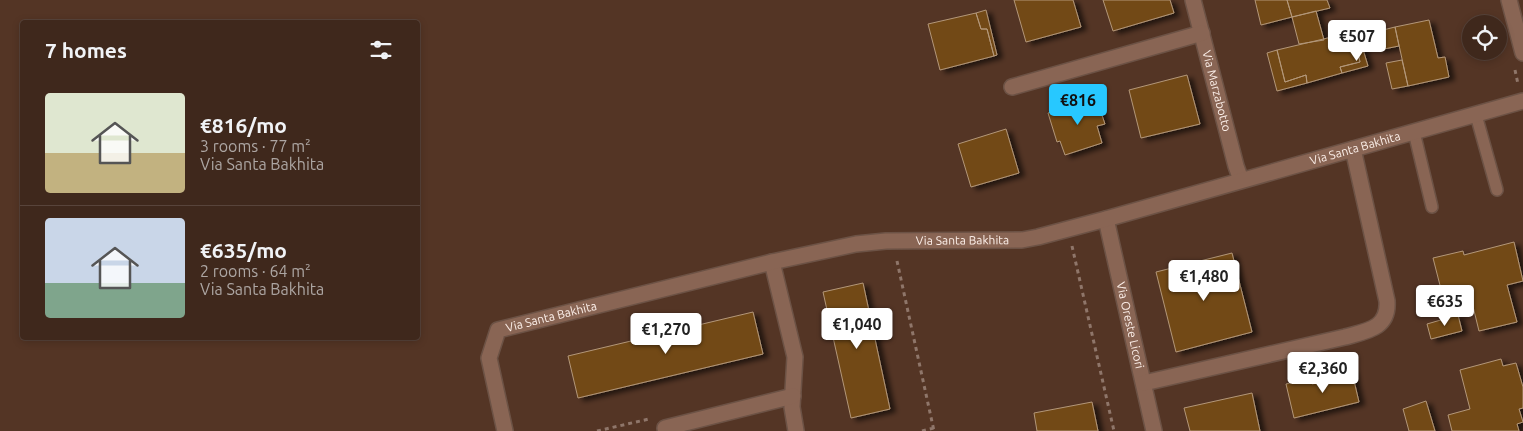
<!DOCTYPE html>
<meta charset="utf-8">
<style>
:root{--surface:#3f281c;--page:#4a3429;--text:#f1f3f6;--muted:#ada6a3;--line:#58443b;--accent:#27c8ff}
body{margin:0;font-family:Ubuntu,sans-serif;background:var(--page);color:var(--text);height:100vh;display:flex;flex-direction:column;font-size:19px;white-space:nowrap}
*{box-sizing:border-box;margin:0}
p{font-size:16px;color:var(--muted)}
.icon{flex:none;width:28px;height:28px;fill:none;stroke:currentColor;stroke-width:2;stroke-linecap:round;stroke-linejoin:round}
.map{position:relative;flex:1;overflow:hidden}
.panel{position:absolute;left:20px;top:20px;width:400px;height:320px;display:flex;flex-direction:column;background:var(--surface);border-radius:5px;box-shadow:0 2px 8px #0003,0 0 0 1px var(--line)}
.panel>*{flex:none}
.buttons{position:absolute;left:1462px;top:15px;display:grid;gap:10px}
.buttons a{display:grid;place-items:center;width:45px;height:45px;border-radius:50%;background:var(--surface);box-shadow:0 2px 8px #0003,0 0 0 1px var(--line);font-size:25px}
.price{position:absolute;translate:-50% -42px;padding:0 11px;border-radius:5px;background:#fff;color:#222;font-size:16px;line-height:32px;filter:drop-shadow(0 1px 2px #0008)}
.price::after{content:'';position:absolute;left:50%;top:30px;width:15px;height:11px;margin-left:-8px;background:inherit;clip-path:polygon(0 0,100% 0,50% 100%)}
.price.current{background:var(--accent);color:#111}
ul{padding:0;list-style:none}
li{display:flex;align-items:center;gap:15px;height:125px;padding:0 25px}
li+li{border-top:1px solid var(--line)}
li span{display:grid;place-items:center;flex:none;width:140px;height:100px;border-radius:5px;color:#555}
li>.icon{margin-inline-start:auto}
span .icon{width:60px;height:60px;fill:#fffc;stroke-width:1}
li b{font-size:21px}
h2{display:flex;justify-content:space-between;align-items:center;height:60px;padding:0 25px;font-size:21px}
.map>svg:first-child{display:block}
.building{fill:#724916;stroke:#b39779;filter:url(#shadow)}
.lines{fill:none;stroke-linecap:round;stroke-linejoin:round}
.service-casing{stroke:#6c5245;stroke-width:14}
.minor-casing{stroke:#6c5245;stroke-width:18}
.tertiary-casing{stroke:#6c5245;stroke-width:18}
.path{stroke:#8f766a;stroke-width:3;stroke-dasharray:4 4;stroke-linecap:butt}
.service{stroke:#896554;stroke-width:11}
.minor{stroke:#896554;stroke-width:15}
.tertiary{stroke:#896554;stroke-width:15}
.labels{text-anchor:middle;stroke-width:4;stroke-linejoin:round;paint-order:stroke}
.street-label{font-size:12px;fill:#fcefe9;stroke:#543525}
</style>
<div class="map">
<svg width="1523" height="431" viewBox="0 0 1523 431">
<defs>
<filter id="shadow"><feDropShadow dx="5.5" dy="3" stdDeviation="2.5" flood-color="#0009"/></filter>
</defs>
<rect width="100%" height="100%" fill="#543525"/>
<path class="building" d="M1014,0H1073L1081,27L1026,42Z
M1103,0H1170L1174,13L1113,31Z
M1255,0H1287L1292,17L1261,25Z
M1287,0H1327L1330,8L1292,17Z
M986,10L997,55L994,56L987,29H981L976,13Z
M1316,11L1324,40L1299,44L1292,17Z
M976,13L981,29H987L994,56L940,70L928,24Z
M1429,20L1438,58L1445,57L1449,77L1408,86L1395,27Z
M1395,27L1399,46L1379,50L1375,32Z
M1353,32L1360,62L1340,67L1342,73L1307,83L1306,75L1285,82L1277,50Z
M1362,46L1368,66L1342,73L1340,67L1360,62L1357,47Z
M1277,50L1285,82L1306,75L1307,83L1277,91L1267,53Z
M1402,60L1408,86L1392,89L1386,63Z
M1187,75L1200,124L1141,138L1129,90Z
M1095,95L1105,124L1097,126L1102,143L1065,155L1060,141L1057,142L1048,113L1069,106L1072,116L1079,114L1075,101Z
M1006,129L1019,173L971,187L958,144Z
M1514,242L1523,281L1507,285L1517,322L1479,331L1469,290L1443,297L1433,258L1463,251L1464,255Z
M1232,253L1252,332L1176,352L1156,272Z
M863,283L890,409L851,418L823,292Z
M753,312L763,354L578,398L568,356Z
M1458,315L1462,331L1431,339L1427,324Z
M1501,359L1503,366L1516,363L1523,387V408L1519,409L1523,422L1517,424L1519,431H1452L1448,415L1470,409L1460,370Z
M1351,368L1359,402L1294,418L1286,384L1311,378L1312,384L1329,380L1327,374Z
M1252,393L1260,431H1190L1184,408Z
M1426,401L1435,431H1409L1403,409Z
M1092,402L1098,431H1037L1034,413Z"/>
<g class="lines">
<g class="service-casing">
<path id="service" d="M1476,115L1497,190
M1414,132L1432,207"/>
</g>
<g class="minor-casing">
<g id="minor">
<path id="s1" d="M1193,0L1236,166L1241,180"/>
<path d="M1012,87L1202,33"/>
<path id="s2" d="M1106,219L1154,431"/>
<path d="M772,262L795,357L792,407L796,431"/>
<path d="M1144,383L1345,337C1366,331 1389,329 1387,301L1353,149"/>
<path d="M665,428L793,396"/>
<path id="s3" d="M505,431L489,358L498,330L772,262L856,244L886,241L1022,240L1038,237L1106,219L1523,101"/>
</g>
</g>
<g class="tertiary-casing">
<path id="tertiary" d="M1509,0L1523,53"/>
</g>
<path class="path" d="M1515,70L1518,84
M1072,246L1114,431
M897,261L934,431
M597,431L649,419
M922,431L934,428"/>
<use href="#service" class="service"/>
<use href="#minor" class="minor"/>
<use href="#tertiary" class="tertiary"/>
</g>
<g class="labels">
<g class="street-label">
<text dy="4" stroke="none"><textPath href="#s1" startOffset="94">Via Marzabotto</textPath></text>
<text dy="4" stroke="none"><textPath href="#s3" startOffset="984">Via Santa Bakhita</textPath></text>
<text dy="4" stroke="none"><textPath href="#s3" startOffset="579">Via Santa Bakhita</textPath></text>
<text dy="4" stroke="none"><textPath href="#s3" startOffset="159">Via Santa Bakhita</textPath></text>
<text dy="4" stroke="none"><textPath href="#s2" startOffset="109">Via Oreste Licori</textPath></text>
</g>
</g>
</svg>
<div class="buttons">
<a><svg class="icon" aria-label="locate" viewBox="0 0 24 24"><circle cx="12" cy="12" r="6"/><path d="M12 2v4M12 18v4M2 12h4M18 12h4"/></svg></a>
</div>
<b class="price" style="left:1357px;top:62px">€507</b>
<b class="price current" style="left:1078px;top:126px">€816</b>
<b class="price" style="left:1204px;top:302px">€1,480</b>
<b class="price" style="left:1445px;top:327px">€635</b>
<b class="price" style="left:857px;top:350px">€1,040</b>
<b class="price" style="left:666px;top:355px">€1,270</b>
<b class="price" style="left:1323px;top:394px">€2,360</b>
<section class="panel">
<h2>7 homes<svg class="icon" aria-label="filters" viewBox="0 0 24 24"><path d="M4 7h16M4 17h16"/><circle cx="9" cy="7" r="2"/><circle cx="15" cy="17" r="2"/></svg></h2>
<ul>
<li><span style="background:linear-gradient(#dfe7d0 60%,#c2b280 0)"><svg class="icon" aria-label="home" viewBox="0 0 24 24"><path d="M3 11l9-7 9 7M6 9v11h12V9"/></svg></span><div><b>€816/mo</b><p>3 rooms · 77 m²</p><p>Via Santa Bakhita</p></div></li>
<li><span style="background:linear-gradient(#c9d6e8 65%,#7fa58c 0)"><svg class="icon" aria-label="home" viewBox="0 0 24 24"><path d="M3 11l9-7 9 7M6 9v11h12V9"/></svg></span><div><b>€635/mo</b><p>2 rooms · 64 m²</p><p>Via Santa Bakhita</p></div></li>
</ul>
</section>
</div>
